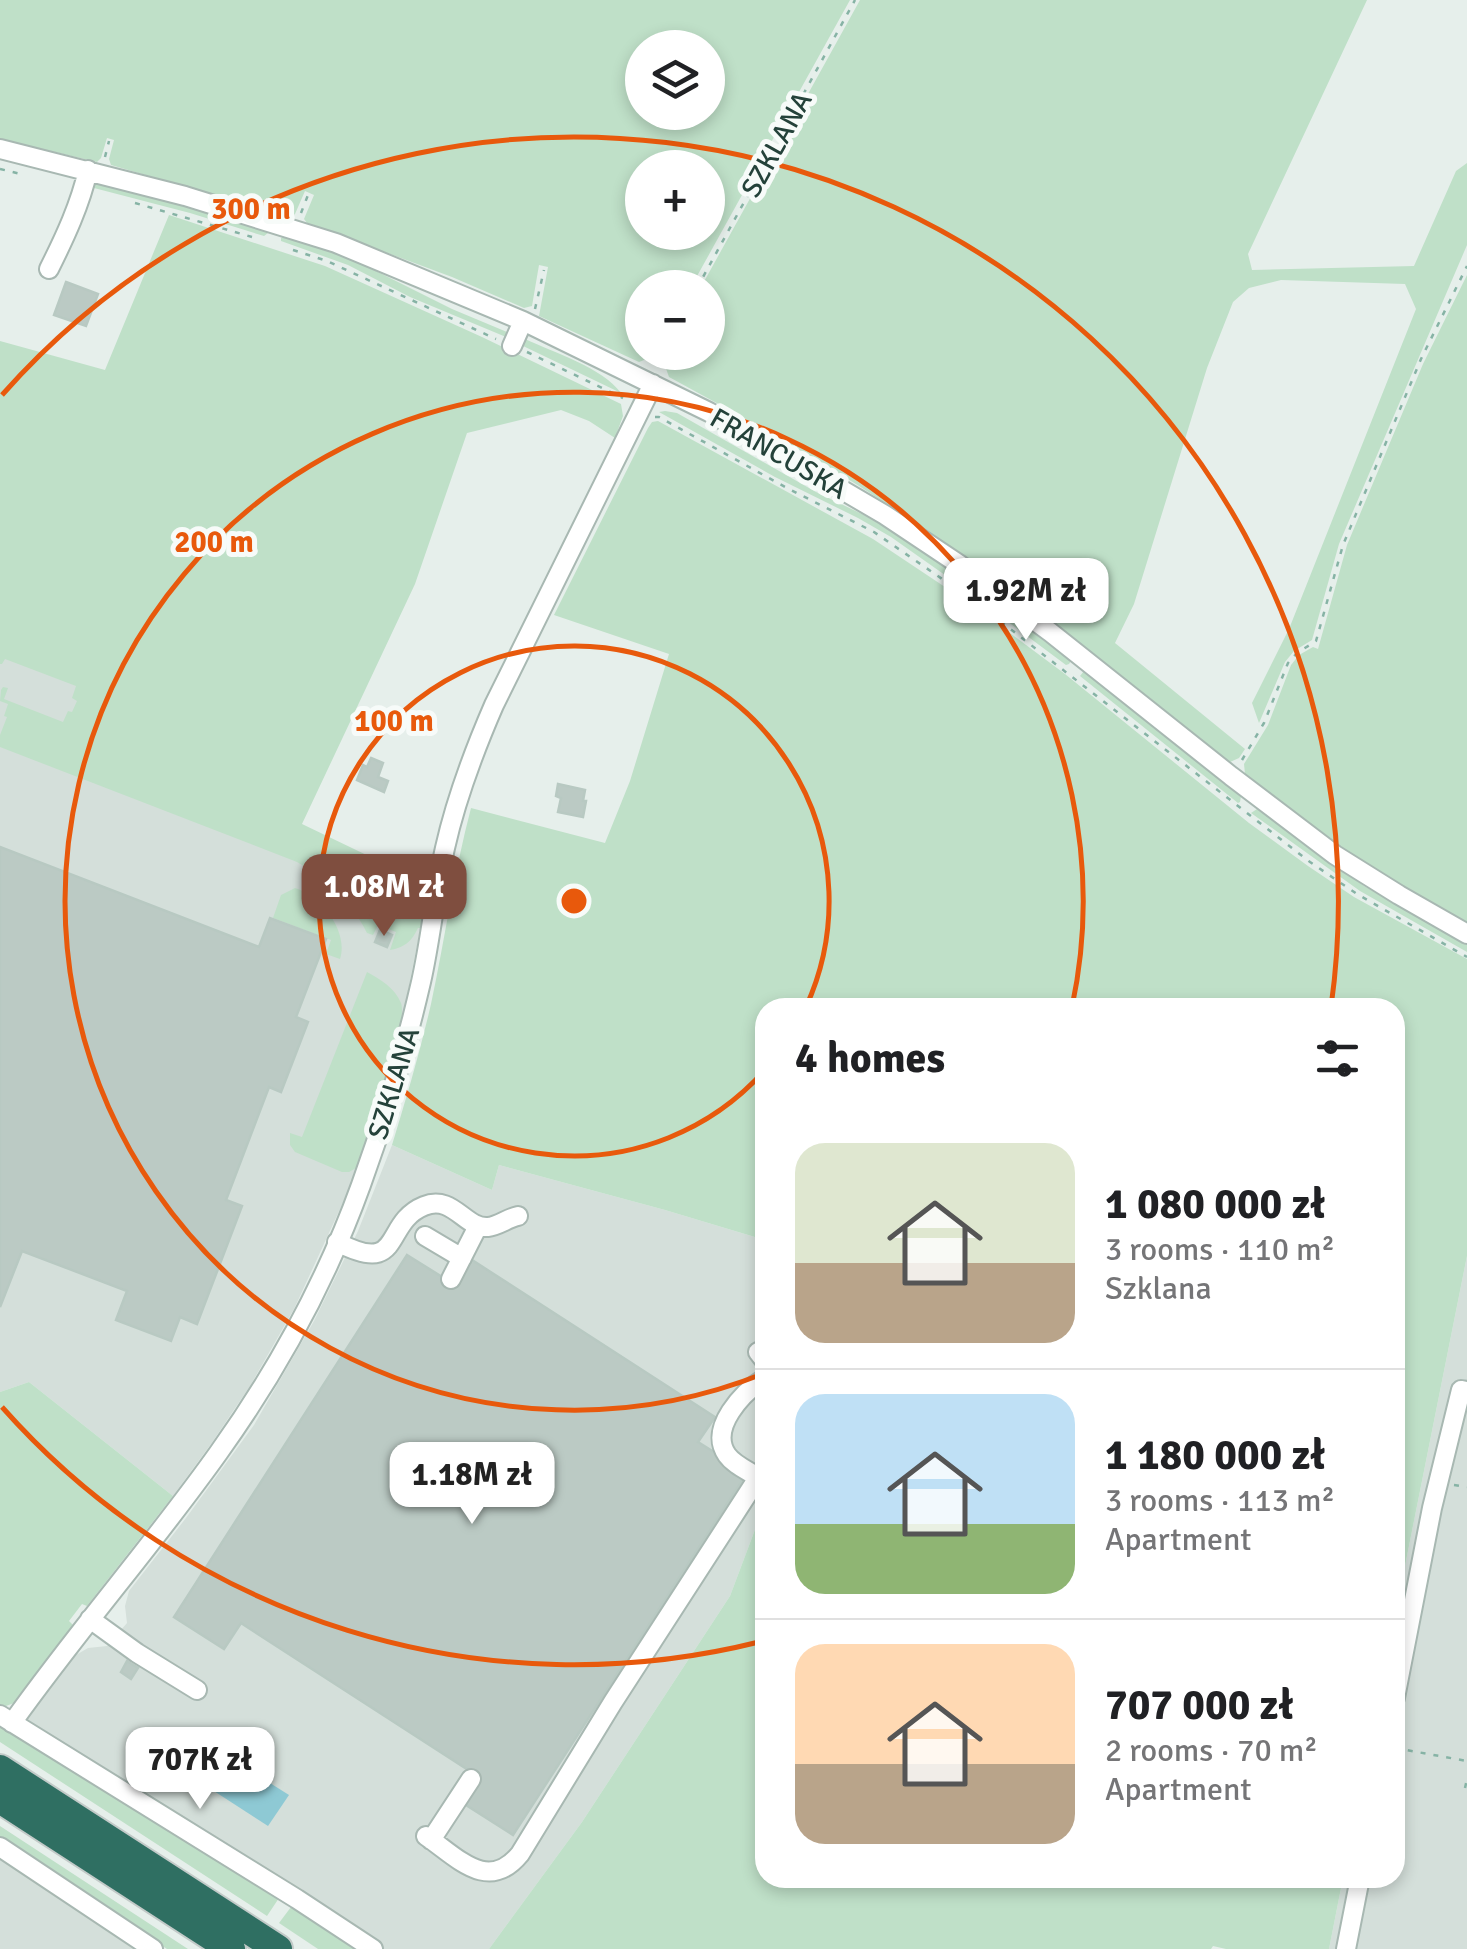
<!DOCTYPE html>
<meta charset="utf-8">
<style>
:root{--surface:#fff;--page:#f6f6f6;--text:#202124;--muted:#757577;--line:#e0e0e0;--accent:#7f4e3f}
body{margin:0;font-family:Signika,sans-serif;background:var(--page);color:var(--text);height:100vh;display:flex;flex-direction:column;font-size:38px;white-space:nowrap}
*{box-sizing:border-box;margin:0}
p{font-size:32px;color:var(--muted)}
.icon{flex:none;width:55px;height:55px;fill:none;stroke:currentColor;stroke-width:2;stroke-linecap:round;stroke-linejoin:round}
.map{position:relative;flex:1;overflow:hidden}
.details{position:absolute;left:755px;top:998px;width:650px;height:890px;display:flex;flex-direction:column;background:var(--surface);border-radius:30px;box-shadow:0 5px 15px #0003}
.details>*{flex:none}
.controls{position:absolute;left:625px;top:30px;display:grid;gap:20px}
.controls a{display:grid;place-items:center;width:100px;height:100px;border-radius:50%;background:var(--surface);box-shadow:0 5px 15px #0003;font-size:50px}
.price{position:absolute;translate:-50% -85px;padding:0 22px;border-radius:20px;background:#fff;color:#222;font-size:32px;line-height:65px;filter:drop-shadow(0 2px 5px #0008)}
.price::after{content:'';position:absolute;left:50%;top:60px;width:30px;height:22px;margin-left:-15px;background:inherit;clip-path:polygon(0 0,100% 0,50% 100%)}
.price.active{background:var(--accent);color:#fff}
ul{padding:0;list-style:none}
li{display:flex;align-items:center;gap:30px;height:250px;padding:0 40px}
li+li{border-top:2px solid var(--line)}
li span{display:grid;place-items:center;flex:none;width:280px;height:200px;border-radius:30px;color:#555}
li>.icon{margin-inline-start:auto}
span .icon{width:120px;height:120px;fill:#fffc;stroke-width:1}
li b{font-size:42px}
h2{display:flex;justify-content:space-between;align-items:center;height:120px;padding:0 40px;font-size:42px}
.map>svg:first-child{display:block}
.built{fill:#d4dfda}
.green{fill:#bfe0c8;fill-rule:evenodd}
.water{fill:#8ec9d4}
.building{fill:#bbcac4;stroke:#b8c9c2;stroke-width:2.5}
.lines{fill:none;stroke-linecap:round;stroke-linejoin:round}
.minor-casing{stroke:#a8b8b2;stroke-width:22}
.highway-casing{stroke:#c2cac8;stroke-width:32}
.path{stroke:#86b3a5;stroke-width:2.5;stroke-dasharray:5 8;stroke-linecap:butt}
.minor{stroke:#fff;stroke-width:18}
.highway{stroke:#2f6f62;stroke-width:28}
.ring{fill:none;stroke:#e8590c;stroke-width:5}
.labels{text-anchor:middle;stroke-width:10;stroke-linejoin:round;paint-order:stroke}
.street-label{font-size:28px;fill:#24423a;stroke:#f7fbf9}
.centre{fill:#e8590c;stroke:#f7fbf9;stroke-width:5}
.ring-label{font-size:30px;text-anchor:middle;font-weight:bold;fill:#e8590c;stroke:#f7fbf9;stroke-width:10;stroke-linejoin:round;paint-order:stroke}
</style>
<div class="map">
<svg width="1467" height="1949" viewBox="0 0 1467 1949">
<rect width="100%" height="100%" fill="#e6efeb"/>
<path class="built" d="M135,588L105,744L429,885L403,1016L387,1079L352,1183L294,1309L250,1386L211,1444L173,1496L29,1382L0,1392V602Z
M392,1145L492,1190L499,1165L665,1210L765,1240V1503L730,1596L582,1822L489,1949H383L32,1730L28,1725V1719L69,1659L88,1648L107,1646L127,1623L125,1606L129,1591L186,1518L254,1425L314,1321L358,1231Z
M1467,1256V1949H1329L1343,1878H1395V1616Z
M0,1856L101,1927L135,1949H0Z"/>
<path class="green" d="M0,0H850L691,287L642,288V352L654,353L649,358L639,362L539,316L548,267L539,265L532,306L524,308L452,277L307,223L304,219L314,195L305,191L295,214L291,217L111,165L109,159L114,140L107,138L101,158L97,162L0,139ZM642,48H708V112H642ZM642,168H708V232H642Z
M860,0H1367L1248,254L1252,270L1414,266L1456,171L1467,163V245L1339,544L1312,640L1294,651L1285,662L1259,723L1252,703L1289,629L1416,309L1405,284L1281,280L1249,288L1233,302L1207,368L1134,604L1115,643L1245,749L1239,758L1230,762C1118,673 1007,582 887,504C817,458 743,417 669,377L663,360L665,353L708,352V288L701,287Z
M97,181L267,229L268,233L264,236L190,213L94,188V183Z
M169,215L325,266L482,337L621,404L623,416L615,438L589,421L561,410L467,433L415,584L302,824L429,885L420,928H418C412,941 404,948 390,950L396,932L378,925L373,935L367,933C352,902 326,879 297,862L0,747V735L7,717L4,716L8,704L0,701L1,690L3,687L8,688L4,699L63,722L68,711L72,712L77,701L72,698L76,686L5,659L2,664H0V341L105,370Z
M287,236L346,256L452,309L507,332L506,337L410,297L348,265L281,241V238Z
M1467,275V924L1340,849L1245,774L1244,764L1268,725L1291,665L1299,655L1313,647L1318,649L1347,545L1423,364Z
M525,339C553,352 603,368 621,393L521,345Z
M665,411L677,413L816,492L862,514L895,533L958,576L1071,661L1069,664L1066,665L952,580L891,537L858,518L775,477L659,412Z
M658,421L873,539L975,607L1065,674L1249,823L1308,866L1354,897L1467,959V1256L1395,1616V1008H765V1240L665,1210L499,1165L492,1190L392,1145C406,1099 420,1052 431,1004C445,939 454,872 471,808L605,843L630,781L669,654L554,615L648,428L652,422Z
M1084,671L1241,796L1240,802L1238,803L1080,676Z
M1257,809L1364,886L1467,945V952L1360,891L1251,813Z
M295,888C321,896 349,931 340,959L326,954L331,940L273,918L281,895Z
M367,972C380,979 395,988 401,1003C409,1026 367,1138 358,1167L349,1172H342L295,1152L290,1145V1133L302,1137Z
M29,1382L173,1496L87,1606L82,1604L69,1621L73,1625L14,1703L6,1706L0,1705V1392Z
M765,1503V1878H1343L1329,1949H1226L1213,1946L1211,1949H489L582,1822L730,1596Z
M0,1720L281,1895L267,1916L0,1742Z
M0,1826L188,1949H167L0,1838Z
M294,1903L362,1949H318L279,1923Z"/>
<path class="water" d="M189,1732L289,1795L268,1826L163,1758Z"/>
<path class="building" d="M66,282L98,294L86,326L54,315Z
M371,758L383,763L378,777L388,781L384,792L357,780L363,765L367,767Z
M558,784L585,790L583,801H586L583,817L558,812L561,798L556,796Z
M0,847L259,947L270,918L326,939L296,1017L308,1022L281,1092L269,1087L226,1200L242,1206L197,1324L180,1317L171,1341L116,1320L127,1291L22,1251L0,1307Z
M380,930L392,935L387,947L375,942Z
M407,1255L455,1285L472,1260L715,1417L698,1442L747,1473L513,1835L463,1803L479,1777L241,1623L224,1649L174,1617Z
M127,1661L138,1668L131,1679L121,1672Z"/>
<g class="lines">
<g class="minor-casing">
<path id="minor" d="M0,149L185,196L336,243L523,321L709,412L885,515L960,565L1050,632L1231,776L1335,855L1399,895L1467,934
M49,269C65,237 80,205 88,170
M512,346L523,321
M425,1236L462,1258
M337,1242C404,1277 382,1223 424,1206C453,1194 465,1229 488,1227C498,1226 508,1218 518,1216
M451,1279L478,1226
M758,1352L765,1361
M759,1478C749,1471 734,1465 727,1455C708,1428 743,1392 765,1378
M90,1619L137,1653L197,1690
M1395,1698L1432,1508L1461,1390L1467,1391
M0,1715L297,1899L373,1949
M12,1723C78,1630 153,1545 219,1452C277,1371 327,1279 361,1185C385,1119 405,1051 421,982C431,938 435,892 445,848C456,799 474,751 494,705L653,384
M426,1836C458,1858 488,1893 520,1854L613,1702L765,1467
M431,1840L471,1779
M0,1847L153,1949
M1346,1949L1360,1878"/>
</g>
<g class="highway-casing">
<path id="highway" d="M0,1769L278,1949
M0,1799L231,1949"/>
</g>
<path class="path" d="M105,157L109,141
M0,169L21,174
M135,203L252,237
M301,213L308,195
M293,250L327,261L496,339
M697,288L855,0
M535,309L544,270
M527,352L623,398
M655,364L662,352
M655,417H659L787,488L874,532L977,603L1310,862L1357,894L1467,957
M1242,760L1264,723L1288,663L1297,653L1316,641L1343,545L1421,359L1467,266
M1454,1485L1467,1487
M1395,1748L1467,1761
M1465,1788L1467,1779"/>
<use href="#minor" class="minor"/>
<use href="#highway" class="highway"/>
</g>
<g class="ring">
<path d="M765 1070A255 255 0 1 1 806 1007"/>
<path d="M765 1373A509 509 0 1 1 1072 1007"/>
<path d="M759 1642A764 764 0 0 1 2 1407M2 395A764 764 0 0 1 1331 1007"/>
</g>
<g class="labels">
<g class="street-label">
<text transform="translate(776 144) rotate(-61)" y="10">SZKLANA</text>
<text transform="translate(779 453) rotate(30)" y="10">FRANCUSKA</text>
<text transform="translate(393 1083) rotate(-73)" y="10">SZKLANA</text>
</g>
</g>
<circle cx="574" cy="901" r="15" class="centre"/>
<g class="ring-label">
<text x="251" y="219">300 m</text>
<text x="214" y="552">200 m</text>
<text x="394" y="731">100 m</text>
</g>
</svg>
<div class="controls">
<a><svg class="icon" aria-label="layers" viewBox="0 0 24 24"><path d="M12 4l9 5-9 5-9-5zM3 14l9 5 9-5"/></svg></a>
<a>+</a>
<a>−</a>
</div>
<b class="price" style="left:1026px;top:643px">1.92M zł</b>
<b class="price active" style="left:384px;top:939px">1.08M zł</b>
<b class="price" style="left:472px;top:1527px">1.18M zł</b>
<b class="price" style="left:200px;top:1812px">707K zł</b>
<section class="details">
<h2>4 homes<svg class="icon" aria-label="filters" viewBox="0 0 24 24"><path d="M4 7h16M4 17h16"/><circle cx="9" cy="7" r="2"/><circle cx="15" cy="17" r="2"/></svg></h2>
<ul>
<li><span style="background:linear-gradient(#dfe7d0 60%,#b9a48a 0)"><svg class="icon" aria-label="home" viewBox="0 0 24 24"><path d="M3 11l9-7 9 7M6 9v11h12V9"/></svg></span><div><b>1 080 000 zł</b><p>3 rooms · 110 m²</p><p>Szklana</p></div></li>
<li><span style="background:linear-gradient(#bfe0f5 65%,#8fb573 0)"><svg class="icon" aria-label="home" viewBox="0 0 24 24"><path d="M3 11l9-7 9 7M6 9v11h12V9"/></svg></span><div><b>1 180 000 zł</b><p>3 rooms · 113 m²</p><p>Apartment</p></div></li>
<li><span style="background:linear-gradient(#ffd9b3 60%,#b9a48a 0)"><svg class="icon" aria-label="home" viewBox="0 0 24 24"><path d="M3 11l9-7 9 7M6 9v11h12V9"/></svg></span><div><b>707 000 zł</b><p>2 rooms · 70 m²</p><p>Apartment</p></div></li>
</ul>
</section>
</div>
